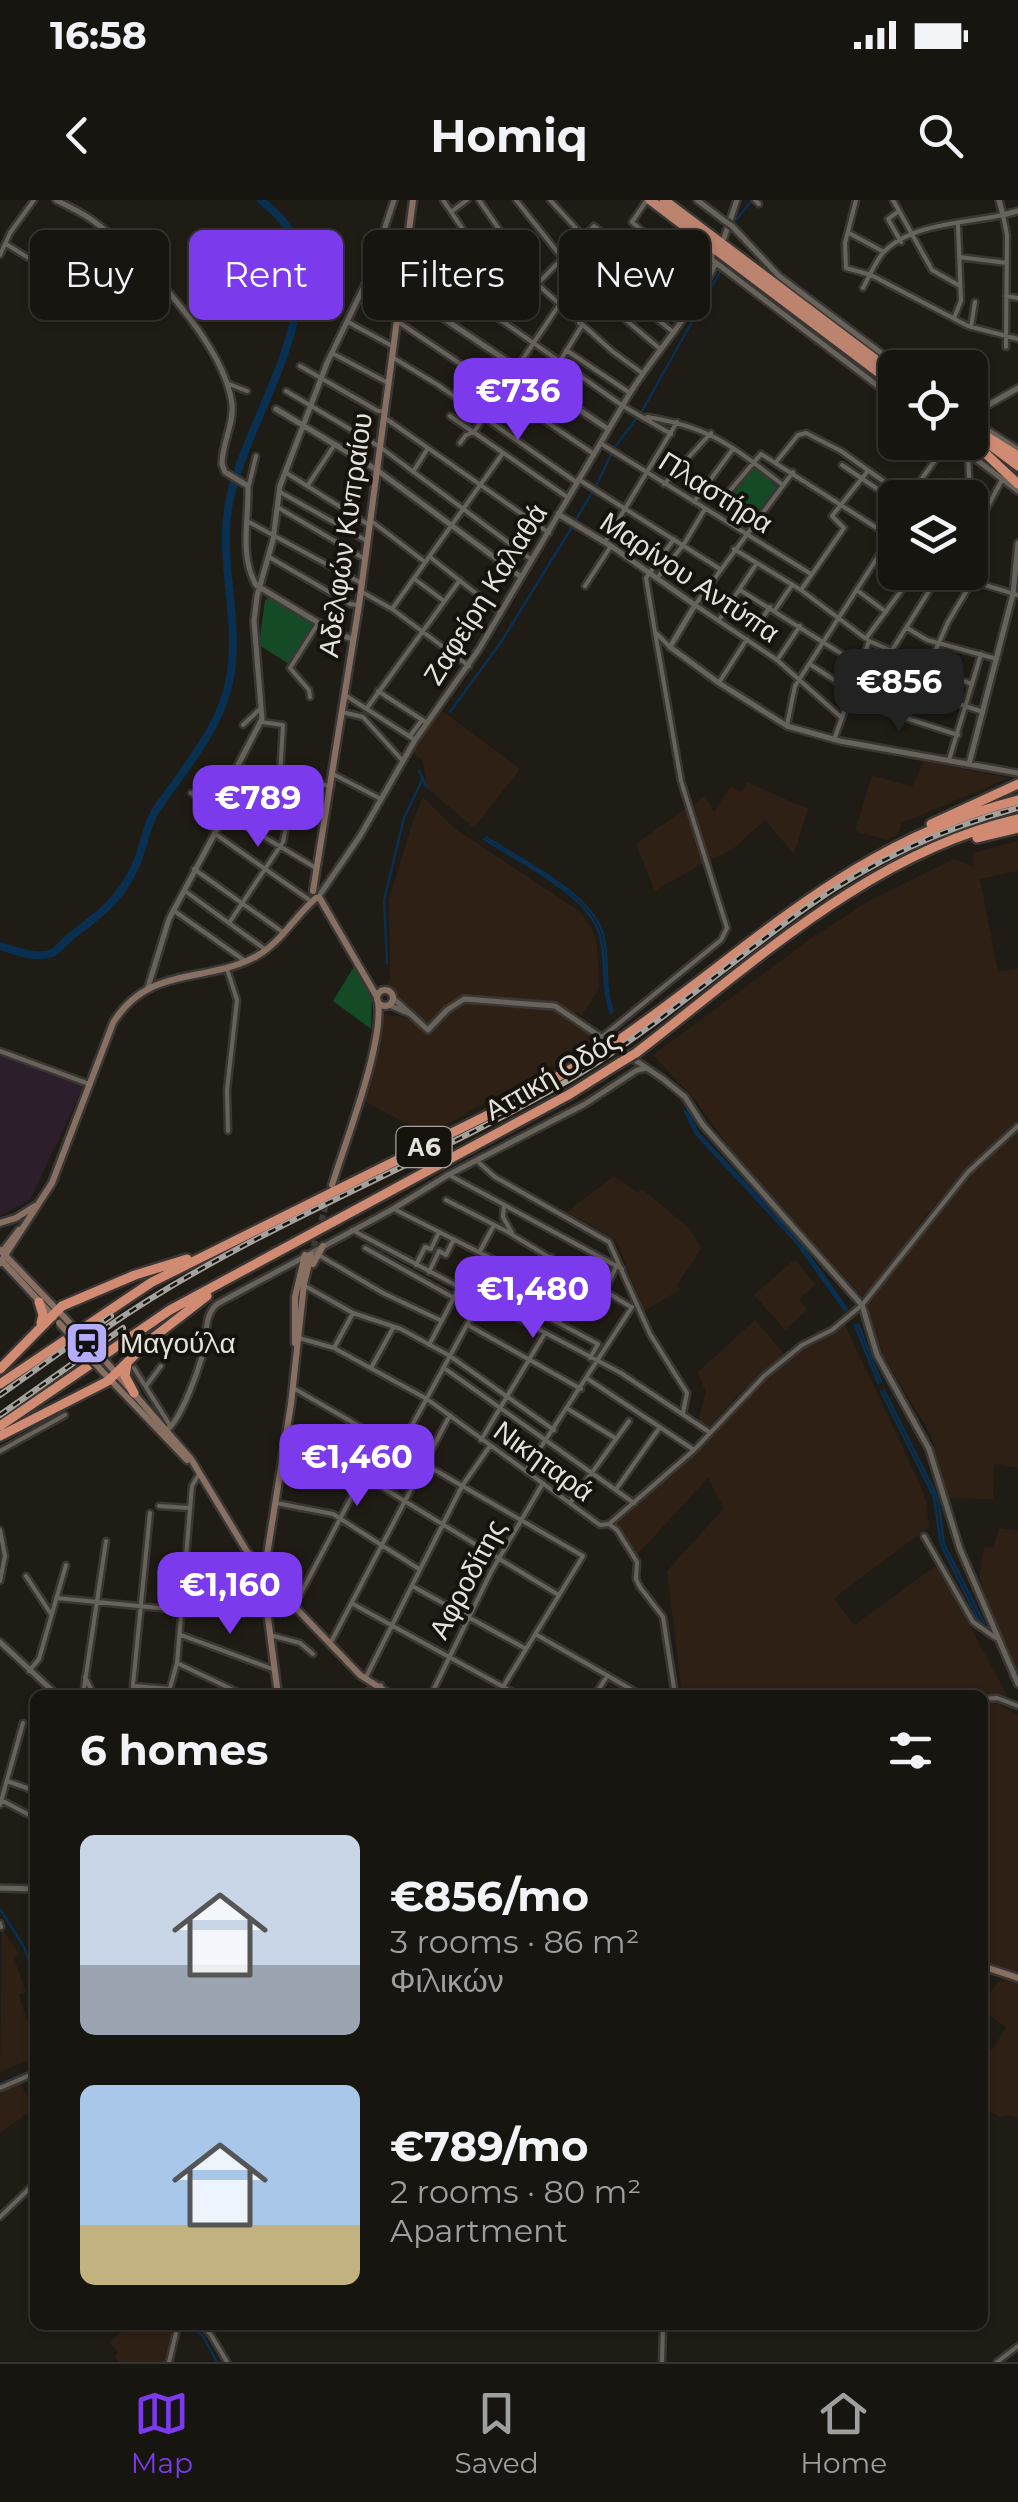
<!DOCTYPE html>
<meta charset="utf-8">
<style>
:root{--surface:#171510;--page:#201e19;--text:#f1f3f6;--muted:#9e9f9f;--line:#363430;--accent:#7c3aed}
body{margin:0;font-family:Montserrat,sans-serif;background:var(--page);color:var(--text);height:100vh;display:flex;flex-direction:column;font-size:38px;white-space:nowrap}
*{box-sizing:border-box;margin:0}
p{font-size:32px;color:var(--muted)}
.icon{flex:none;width:55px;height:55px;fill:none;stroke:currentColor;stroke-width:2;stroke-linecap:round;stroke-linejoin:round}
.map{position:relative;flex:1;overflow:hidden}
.drawer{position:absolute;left:30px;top:1490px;width:958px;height:640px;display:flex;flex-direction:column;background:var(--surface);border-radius:15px;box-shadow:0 2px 8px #0004,0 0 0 2px var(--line)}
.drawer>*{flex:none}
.banner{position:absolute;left:30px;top:30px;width:960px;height:90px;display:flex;gap:20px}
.fabs{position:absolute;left:878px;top:150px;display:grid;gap:20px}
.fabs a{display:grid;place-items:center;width:110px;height:110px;border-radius:15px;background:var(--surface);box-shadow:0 2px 8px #0004,0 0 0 2px var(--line);font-size:50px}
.price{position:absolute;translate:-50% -85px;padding:0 22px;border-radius:20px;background:var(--accent);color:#fff;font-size:32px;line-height:65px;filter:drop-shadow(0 2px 5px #0008)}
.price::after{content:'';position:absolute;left:50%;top:60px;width:30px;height:22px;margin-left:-15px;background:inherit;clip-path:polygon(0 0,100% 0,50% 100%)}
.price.selected{background:#222;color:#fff}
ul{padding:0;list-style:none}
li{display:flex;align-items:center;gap:30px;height:250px;padding:0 50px}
li span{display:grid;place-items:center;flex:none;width:280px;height:200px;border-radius:15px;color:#555}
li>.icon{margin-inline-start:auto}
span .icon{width:120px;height:120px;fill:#fffc;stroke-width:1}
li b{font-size:42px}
h2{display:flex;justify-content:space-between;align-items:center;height:120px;padding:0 50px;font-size:42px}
.chip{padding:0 35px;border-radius:15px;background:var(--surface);box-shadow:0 2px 8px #0004,0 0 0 2px var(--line);font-size:35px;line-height:90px}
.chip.selected{background:var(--accent);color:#fff}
.status{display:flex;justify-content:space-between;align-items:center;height:70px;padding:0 50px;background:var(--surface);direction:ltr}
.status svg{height:28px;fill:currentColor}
header{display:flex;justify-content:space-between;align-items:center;height:130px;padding:0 50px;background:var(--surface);font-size:45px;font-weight:700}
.tab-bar{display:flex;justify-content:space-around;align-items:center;height:140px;border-top:2px solid var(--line);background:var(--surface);font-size:28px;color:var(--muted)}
.tab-bar a{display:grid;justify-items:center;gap:5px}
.tab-bar .selected{color:var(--accent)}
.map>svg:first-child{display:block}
.industrial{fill:#2f2015}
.medical{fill:#2c1e2a}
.green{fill:#144a25}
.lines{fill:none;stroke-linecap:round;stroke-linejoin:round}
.stream{stroke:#092f51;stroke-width:2.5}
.river{stroke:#092f51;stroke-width:8}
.secondary-tunnel{stroke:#3d3a33;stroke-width:6;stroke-dasharray:6 3;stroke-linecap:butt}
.minor-casing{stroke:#393633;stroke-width:9}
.tertiary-casing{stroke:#393633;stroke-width:10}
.secondary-casing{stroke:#393633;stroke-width:11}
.trunk-casing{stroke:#393633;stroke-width:14}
.motorway-casing{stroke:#393633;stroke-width:14}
.minor{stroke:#67635b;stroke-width:4}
.tertiary{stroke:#67635b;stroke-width:5}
.secondary{stroke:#876f62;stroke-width:6}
.trunk{stroke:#bc836e;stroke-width:9}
.motorway{stroke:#d28b73;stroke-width:9}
.rail-casing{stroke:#a5a29d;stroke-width:6}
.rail{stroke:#16130c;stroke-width:2.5;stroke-dasharray:8;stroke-linecap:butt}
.tertiary-bridge-casing{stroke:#393633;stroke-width:10;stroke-linecap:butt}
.secondary-bridge-casing{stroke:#393633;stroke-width:11;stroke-linecap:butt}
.motorway-bridge-casing{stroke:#393633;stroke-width:14;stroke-linecap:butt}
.tertiary-bridge{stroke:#67635b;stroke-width:5}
.secondary-bridge{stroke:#876f62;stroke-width:6}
.motorway-bridge{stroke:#d28b73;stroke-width:9}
.labels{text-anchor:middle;stroke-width:8;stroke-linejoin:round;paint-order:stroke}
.shield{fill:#16130c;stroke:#a6a49e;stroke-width:2.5}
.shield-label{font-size:25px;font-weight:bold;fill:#e4e2dd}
.street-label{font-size:28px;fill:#e4e2dd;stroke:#16130c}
.poi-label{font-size:28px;fill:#e4e2dd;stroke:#16130c;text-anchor:start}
</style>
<div class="status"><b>16:58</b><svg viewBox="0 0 49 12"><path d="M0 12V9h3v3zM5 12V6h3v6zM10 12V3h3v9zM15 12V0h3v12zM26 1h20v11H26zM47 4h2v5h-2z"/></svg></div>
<header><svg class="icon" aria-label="back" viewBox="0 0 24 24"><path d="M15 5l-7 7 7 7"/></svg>Homiq<svg class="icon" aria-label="search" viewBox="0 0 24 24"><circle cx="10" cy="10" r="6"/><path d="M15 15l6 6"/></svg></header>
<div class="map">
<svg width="1018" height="2162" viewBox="0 0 1018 2162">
<rect width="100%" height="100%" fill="#1f1c15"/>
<path class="industrial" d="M441,510L520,569L474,628L427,588L423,561L412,552Z
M924,561L1009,578L902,623L898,634L887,640L855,631L872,575L912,587Z
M747,582L808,609L794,654L765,620L733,649L708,661L694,604L704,596L714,612L730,587L742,592Z
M423,597L454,628L580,712L591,727L597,745L599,789L581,816L556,803L463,796L427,826L387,784L390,777L389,700L413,621Z
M689,606L703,663L655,691L636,644Z
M1018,641V671L980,679L998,772L1018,769V922L966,969L922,1020L897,1059L864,1095H861L735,955L695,900L653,855L813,737L869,701L954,659L974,667L973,653Z
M466,801L552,807L603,841L558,868L550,866L428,935L364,901L385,814L412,819L430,833L450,810Z
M1018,931V1268L994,1264L993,1299L948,1298L931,1235L879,1149L866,1103L975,970Z
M614,976L638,993L642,989L689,1028L702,1048L677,1085L680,1090L644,1111L616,1040L567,1012Z
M795,1059L815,1085L799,1099L807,1110L785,1130L754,1095Z
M755,1120L784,1154L739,1194L708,1228L698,1221L706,1193L698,1172Z
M844,1123L919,1282L926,1301L929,1327L834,1398L854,1425L937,1365L1009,1499L989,1494L682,1495L667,1371L724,1308L708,1278L637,1355L615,1323L692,1253L757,1186L791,1157Z
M999,1328L1018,1331V1480L994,1429L979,1376L984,1347L993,1348Z
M995,1502L1018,1515V1773L983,1761L982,1503Z
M2,1729L19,1754L14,1758L26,1792L19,1795L29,1827L35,1825V1857L0,1872Z
M1014,1779L1018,1784V1918L1007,1915L1000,1917L983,1908V1852L993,1849L1006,1827L983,1811V1806L997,1782Z
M19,1882L28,1896L35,1892V1908L0,1933V1891Z
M129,2125H175L167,2162H118L115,2157L118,2152L110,2142Z"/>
<path class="medical" d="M0,853L84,885L30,1000L0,1016Z"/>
<path class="green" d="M755,267L777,287L756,314L730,294Z
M273,396L313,421L314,426L289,464L259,445L265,400Z
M355,765L372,798L371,829L333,801Z"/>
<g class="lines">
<path class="stream" d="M736,20L752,0
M642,211L720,72
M614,248L637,218
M596,286L611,254
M575,321L593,291
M450,512L501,442L572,327
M419,570L426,586
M486,637C520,660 592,693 603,734C610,759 603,787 613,811
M484,639C519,662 589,694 600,736C607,761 601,788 611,813
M387,763L384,700L404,618L423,578
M687,909L698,933L798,1040L847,1109
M685,911L696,934L796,1042L845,1110
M858,1124L881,1182
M855,1125L878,1183
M884,1190L933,1288L939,1304L944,1344L984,1423
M881,1191L934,1297L941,1345L981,1425
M0,1709L24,1747L35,1778
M189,2125L203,2136L217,2162"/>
<path class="river" d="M0,746C15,751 36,759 52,753C58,750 64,742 69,738C99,714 118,703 135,667C144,648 145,627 156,610C187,565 228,520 232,463C237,410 219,356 229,303C244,223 326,115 291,34C285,20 272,10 261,0"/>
<path class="secondary-tunnel" d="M311,1055L329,995"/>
<g class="minor-casing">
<path id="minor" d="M443,0L485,62
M479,0L536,83L612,151L642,173
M516,0L563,59
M550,0L585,38
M647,0L632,22L701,82
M755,0L759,4
M856,0L845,43L846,68L871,75L968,126L1018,139
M893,0L932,70L960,86
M899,11L888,19L901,42
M451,12L467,0
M849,33L884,52
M605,34L596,48L603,56L616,43
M6,44L40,65
M575,48L608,80L672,131
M0,55L10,33L34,0
M959,57L1007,63
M407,64L505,123L623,206L671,234
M863,88C869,77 875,62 883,53C910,23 967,23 1003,15L1007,35L1006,147
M595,94L659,148
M1006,96L1018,98
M575,118L631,54
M954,118L961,101L958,25
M397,121L594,254
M348,122L394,147
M448,122L483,67L510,47
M505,123C531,87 564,58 594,26L663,79L691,106L711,59
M579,123L599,97
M971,127L975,102
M566,150L630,193
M332,153L388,183
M392,157L438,185L576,282
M560,161L581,127
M300,166L378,211H384
M229,184L247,191
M286,191L380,247L532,360
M450,216L567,297
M647,217C711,227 733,247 783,285
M385,218L549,333
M973,220L1018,249
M460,243L466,235L474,232L559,105
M600,243L811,374
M968,255L970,295
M777,261L798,235L806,233L841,251L907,298
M842,265L895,301
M285,272L369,325
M413,272L428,248
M793,272L695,405L777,460L842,518
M578,279L720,369
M664,284L711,233
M249,285L256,256
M308,285L335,244
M280,292L367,341
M908,298L948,242
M947,298L951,282
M694,302L733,249
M279,308L365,359
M975,315L986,310L1003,278
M758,319L727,294L761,254L891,337
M370,320L425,362
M247,321L361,383
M970,332L978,299L989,302
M605,342L677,222
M734,349L801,390L869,441L892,451
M269,357L350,404L359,405
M430,357L501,413
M942,372L1018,395
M658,377L684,344L705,309
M416,380L444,401
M585,386L611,346
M740,390L861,466
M801,390L844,328L832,316L867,272
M858,391L886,412
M362,392L392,409L469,466
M392,409L503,253
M775,410L792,385
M719,420L757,363
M759,423L770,407
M907,428L927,440L997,459
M867,437L915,372
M670,447L655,432L646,378L674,339
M864,456L886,463
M778,459L800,426
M811,465L853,492
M929,469L972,484
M720,481L747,439
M918,490L983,512
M378,491L427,523
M345,495L415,540
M310,497L309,490L290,468L319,422
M850,500L958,535
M873,507L889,455L941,372
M367,508L460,380
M342,512L363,517L402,560
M906,518L948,422L972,382
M261,522L283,525L279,591
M243,525L261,508
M787,525L795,486L895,330
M410,536L422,520
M834,540L869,441
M949,560L981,454
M238,567L283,579L331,586
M333,574L379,598
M204,576L211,583L287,621
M191,593L316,668
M214,633L308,699
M194,669L284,733
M185,691L266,750
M173,710L245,761
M229,723L283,642L295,581
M227,769L237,800L227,890L228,931
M602,837L721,740L727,728L681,581L655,432
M0,851L89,884
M476,960L495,977L609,1042L650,1134L687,1193L683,1213
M451,976L622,1069
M446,1000L506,1031L631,1107
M504,1005L503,1017L512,1033
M394,1009L573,1100
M352,1030L621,1173L709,1232
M365,1048L454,1098
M480,1051L494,1025
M317,1054L383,1093L442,1121
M416,1065L425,1047L431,1049L439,1032
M429,1072L439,1051L446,1055L454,1039
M307,1087L353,1113L401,1129L450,1156L554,1230
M605,1090L616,1067
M525,1105L598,1144L590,1158
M519,1119L551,1057
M559,1123L585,1080
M468,1125L581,1189
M299,1138L334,1148L427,1199L600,1325L609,1324
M429,1145L459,1088
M334,1148L353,1113
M134,1168L171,1227
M371,1168L393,1128
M444,1168L634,1303
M588,1179L694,1250
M146,1186L161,1166
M295,1189L583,1356L498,1495
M568,1209L615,1238
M481,1240L545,1133
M0,1251L65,1215
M282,1255L370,1280L557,1394
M526,1270L632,1107
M379,1286L481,1099
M617,1288L660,1227
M276,1303L333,1314L419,1369
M570,1303L629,1221
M159,1306L189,1308
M609,1324L694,1250L764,1176L802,1145L832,1130L862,1105L968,972L1018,926
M609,1324L617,1330L637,1362L636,1379L640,1387L663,1417L675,1495
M0,1330L5,1356L0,1381
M924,1336L973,1422L996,1438
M184,1359L241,1361L251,1357
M26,1376L51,1414
M412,1386L526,1449
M56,1398L180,1410
M292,1404L300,1395L362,1277
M353,1404L518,1495
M267,1405L291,1397
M181,1435L275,1470
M270,1435L300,1443L313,1454
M537,1435L641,1495
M330,1444L450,1215
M177,1463L244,1495
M29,1471L39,1459L66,1365
M85,1477L94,1495
M365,1479L462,1286L490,1246
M134,1486L170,1489
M83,1495L106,1341
M132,1495L150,1313
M168,1495L177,1463L192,1286L199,1274
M368,1495V1491L376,1490L381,1485
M431,1495L491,1372L543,1283
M595,1495L606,1478
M982,1499L997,1498L1018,1506
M7,1581L35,1591
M1,1600L35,1618
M0,1605L23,1523
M0,1723L1,1727
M0,1888L35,1873
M0,2017L35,1983
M202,2125L211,2135L227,2162
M169,2162L178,2125
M662,2162L663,2125
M997,2162L1018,2146"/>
</g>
<g class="tertiary-casing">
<path id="tertiary" d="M56,0C69,7 84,13 96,23C142,57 225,145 232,204C234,225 222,243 222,264L225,272L248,286C249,319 239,355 256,385L337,434L353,439
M697,0L726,22
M999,0L1003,15L1018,11
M732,26L779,76L901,168
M724,38L737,0
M714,49L711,59L895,199
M369,76L428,108L608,229
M970,205H985
M276,209L377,270L521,377
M970,218L973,220L983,208L1018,188
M953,242L1018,291
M558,314L611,346L695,405L670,447L719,483L787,526L840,541L1018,573
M969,564L1013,394L1018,343
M321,693L360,636L415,540L479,449L630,193C657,150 695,111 715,64
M148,787L169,719L222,620L237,567L262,519L254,421L257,396L273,340L280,286L327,163L369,76L394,0
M393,798L428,830L447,810L464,799L555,806L663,879L685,897L703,925L862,1105L877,1155L929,1249L960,1349L1018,1484
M389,805L408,813
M168,1229C182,1217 199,1169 204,1149C208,1133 203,1117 217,1104L393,1009L448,975L585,904L637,870L647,868
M0,1442L57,1495
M0,1688L35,1689"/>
</g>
<g class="secondary-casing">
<path id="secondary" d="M313,691L359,405L413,0
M319,697L377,797
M377 798a8 8 0 1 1 16 0a8 8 0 1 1-16 0Z
M332,985C346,940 384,844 378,801
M0,1023L16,1018L35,1006
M0,1050L65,1118
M2,1052L19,1030
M1,1060L54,1117
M0,1063L52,983L113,823C148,765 204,784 255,757C281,743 295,716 316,698
M313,1064L323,1046
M295,1143V1097L305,1055
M108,1164L191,1259L246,1350L270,1381L360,1475L391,1495
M101,1170L187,1260
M278,1495L263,1380L291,1204L304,1084L311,1055
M982,1766L1018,1778"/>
</g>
<g class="trunk-casing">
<path id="trunk" d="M650,0L895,185
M664,0L895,174
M970,242L985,253"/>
</g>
<g class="motorway-casing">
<path id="motorway" d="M970,230L1018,266
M986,236L1018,256
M985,253L1018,284
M931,624L1018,584
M977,638L1018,628
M619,840C753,747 854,641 1018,600
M636,853C752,764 872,652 1018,619
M39,1102L43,1115L41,1123
M127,1164L125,1176L134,1193
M0,1169L62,1106L135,1075L187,1059
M0,1184L152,1082L508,905L601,852
M0,1226L170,1110L570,894L621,862
M0,1236L108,1181L150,1140L207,1096"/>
</g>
<use href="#minor" class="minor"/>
<use href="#tertiary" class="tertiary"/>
<use href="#secondary" class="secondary"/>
<use href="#trunk" class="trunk"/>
<use href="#motorway" class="motorway"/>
<g class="rail-casing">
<path id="rail" d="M103,1130C248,1029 417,968 569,880C654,830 727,764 807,707C871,662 942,628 1018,608
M0,1195L111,1116
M0,1215L123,1128"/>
</g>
<use href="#rail" class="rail"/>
<g class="tertiary-bridge-casing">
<path id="tertiary-bridge" d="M726,22L732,26"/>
</g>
<g class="secondary-bridge-casing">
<path id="secondary-bridge" d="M65,1118L108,1164
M59,1123L101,1170"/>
</g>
<g class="motorway-bridge-casing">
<path id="motorway-bridge" d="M601,852L619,840
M621,862L636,853"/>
</g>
<use href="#tertiary-bridge" class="tertiary-bridge"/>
<use href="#secondary-bridge" class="secondary-bridge"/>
<use href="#motorway-bridge" class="motorway-bridge"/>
</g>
<defs>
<g id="station-square" transform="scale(2.25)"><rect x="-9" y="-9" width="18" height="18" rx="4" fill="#b4acf9" stroke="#16130c"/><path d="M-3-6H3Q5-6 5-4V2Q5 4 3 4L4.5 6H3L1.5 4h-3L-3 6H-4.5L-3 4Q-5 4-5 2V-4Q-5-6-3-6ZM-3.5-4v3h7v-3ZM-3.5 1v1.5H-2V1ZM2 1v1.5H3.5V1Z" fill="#111"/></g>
</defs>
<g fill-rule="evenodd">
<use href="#station-square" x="87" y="1143"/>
</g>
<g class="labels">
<rect class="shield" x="396.5" y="927" width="55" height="40" rx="8"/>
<g class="shield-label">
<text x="424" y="956">Α6</text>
</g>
<g class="street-label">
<text transform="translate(716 292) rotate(32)" y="10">Πλαστήρα</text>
<text transform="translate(345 335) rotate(-82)" y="10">Αδελφών Κυπραίου</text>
<text transform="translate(690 377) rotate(34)" y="10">Μαρίνου Αντύπα</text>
<text transform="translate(485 394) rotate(-58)" y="10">Ζαφείρη Καλαθά</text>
<text transform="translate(552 875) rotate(-30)" y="10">Αττική Οδός</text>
<text transform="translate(544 1261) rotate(36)" y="10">Νικηταρά</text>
<text transform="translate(467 1379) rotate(-62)" y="10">Αφροδίτης</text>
</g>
<g class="poi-label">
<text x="120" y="1153">Μαγούλα</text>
</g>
</g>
</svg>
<div class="fabs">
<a><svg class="icon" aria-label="locate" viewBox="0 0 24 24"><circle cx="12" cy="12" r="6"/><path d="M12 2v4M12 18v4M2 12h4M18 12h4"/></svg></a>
<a><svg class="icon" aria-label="layers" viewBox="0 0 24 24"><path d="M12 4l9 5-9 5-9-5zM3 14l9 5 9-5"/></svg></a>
</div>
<b class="price" style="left:518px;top:243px">€736</b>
<b class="price selected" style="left:899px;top:534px">€856</b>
<b class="price" style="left:258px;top:650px">€789</b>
<b class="price" style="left:533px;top:1141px">€1,480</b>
<b class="price" style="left:357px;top:1309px">€1,460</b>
<b class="price" style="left:230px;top:1437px">€1,160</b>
<div class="banner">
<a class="chip">Buy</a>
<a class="chip selected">Rent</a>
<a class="chip">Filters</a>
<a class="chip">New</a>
</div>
<section class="drawer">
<h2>6 homes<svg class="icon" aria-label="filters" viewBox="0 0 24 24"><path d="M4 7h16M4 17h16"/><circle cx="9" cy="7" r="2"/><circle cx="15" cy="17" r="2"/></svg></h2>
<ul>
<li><span style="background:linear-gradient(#c9d6e8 65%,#9aa5b1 0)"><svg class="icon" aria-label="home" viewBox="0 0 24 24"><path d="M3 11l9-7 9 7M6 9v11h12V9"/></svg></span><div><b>€856/mo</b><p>3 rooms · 86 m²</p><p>Φιλικών</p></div></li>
<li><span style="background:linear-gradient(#a9c7e8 70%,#c2b280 0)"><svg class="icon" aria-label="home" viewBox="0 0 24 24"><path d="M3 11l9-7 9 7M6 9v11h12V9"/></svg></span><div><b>€789/mo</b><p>2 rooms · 80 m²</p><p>Apartment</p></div></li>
</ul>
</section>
</div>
<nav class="tab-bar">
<a class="selected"><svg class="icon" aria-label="map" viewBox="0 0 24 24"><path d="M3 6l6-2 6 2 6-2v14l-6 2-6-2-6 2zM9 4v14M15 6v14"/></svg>Map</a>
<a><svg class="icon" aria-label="saved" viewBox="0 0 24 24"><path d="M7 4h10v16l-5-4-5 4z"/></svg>Saved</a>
<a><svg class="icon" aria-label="home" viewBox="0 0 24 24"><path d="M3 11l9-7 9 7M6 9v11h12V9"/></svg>Home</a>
</nav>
